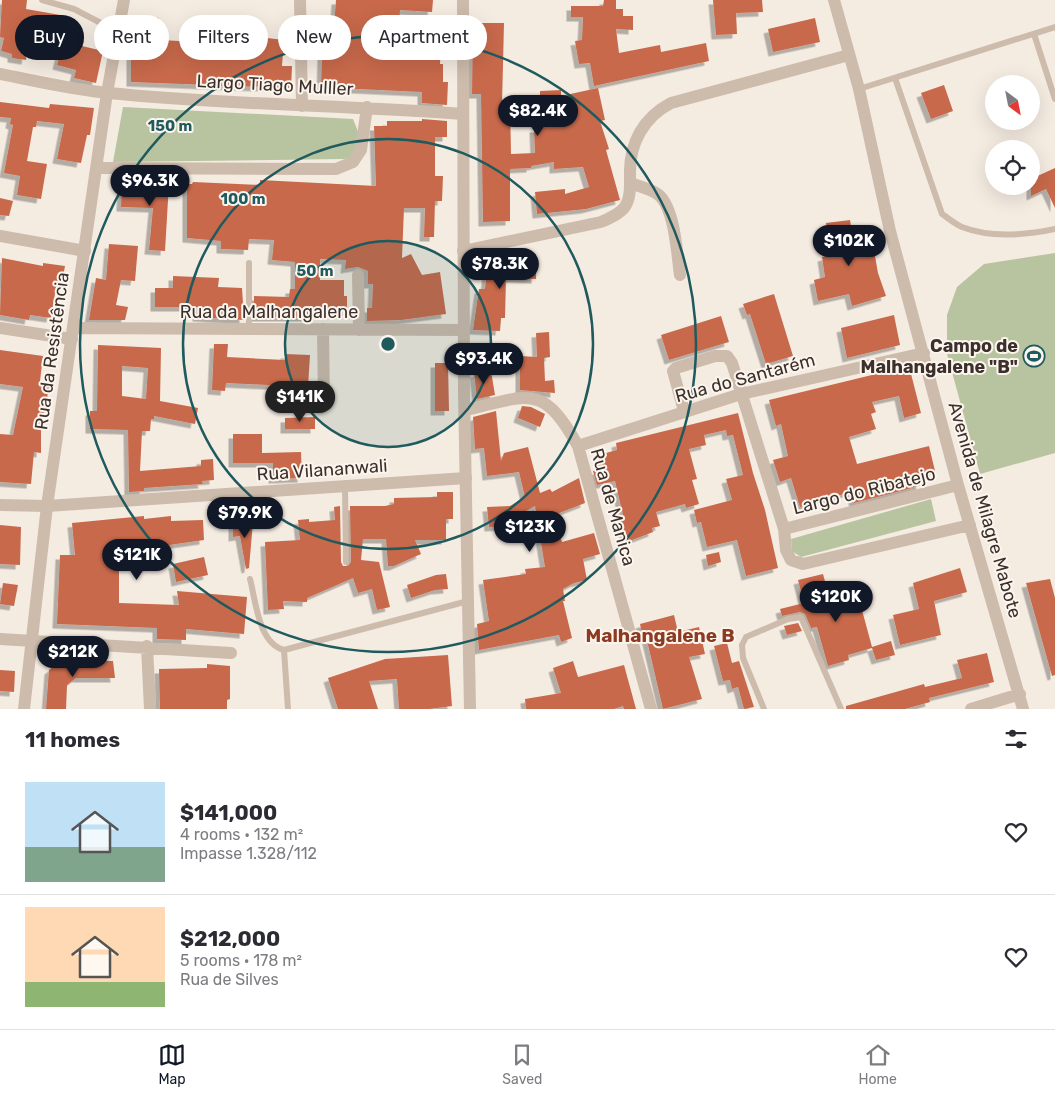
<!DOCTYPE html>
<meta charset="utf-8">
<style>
:root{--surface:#fff;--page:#f7f7f7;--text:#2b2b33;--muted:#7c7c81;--line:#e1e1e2;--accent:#111827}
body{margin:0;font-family:Rubik,sans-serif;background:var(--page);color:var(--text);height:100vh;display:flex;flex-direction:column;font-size:19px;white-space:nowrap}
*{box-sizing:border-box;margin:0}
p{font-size:16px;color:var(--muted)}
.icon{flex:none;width:28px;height:28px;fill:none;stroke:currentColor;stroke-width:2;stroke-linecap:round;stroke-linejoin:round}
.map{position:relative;height:709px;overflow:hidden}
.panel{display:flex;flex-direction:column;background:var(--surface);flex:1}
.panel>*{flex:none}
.banner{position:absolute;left:15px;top:15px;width:500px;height:45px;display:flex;gap:10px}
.needle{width:32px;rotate:148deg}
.fabs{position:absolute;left:985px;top:75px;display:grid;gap:10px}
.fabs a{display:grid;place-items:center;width:55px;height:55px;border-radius:50%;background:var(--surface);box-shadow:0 5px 20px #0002;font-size:25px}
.price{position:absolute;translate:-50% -42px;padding:0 11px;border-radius:18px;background:var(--accent);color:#fff;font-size:16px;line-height:32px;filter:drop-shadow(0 1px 2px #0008)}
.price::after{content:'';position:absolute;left:50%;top:30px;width:15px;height:11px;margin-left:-8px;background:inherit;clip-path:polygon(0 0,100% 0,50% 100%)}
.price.selected{background:#222;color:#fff}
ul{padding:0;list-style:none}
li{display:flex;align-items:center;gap:15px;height:125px;padding:0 25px}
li+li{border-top:1px solid var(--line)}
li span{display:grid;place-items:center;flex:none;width:140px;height:100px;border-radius:0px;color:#555}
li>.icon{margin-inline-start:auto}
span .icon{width:60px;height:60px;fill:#fffc;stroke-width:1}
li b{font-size:21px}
h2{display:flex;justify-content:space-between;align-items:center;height:60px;padding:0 25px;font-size:21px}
.tag{padding:0 18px;border-radius:22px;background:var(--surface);box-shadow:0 5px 20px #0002;font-size:18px;line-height:45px}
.tag.selected{background:var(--accent);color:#fff}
.dock{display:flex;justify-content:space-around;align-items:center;height:70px;border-top:1px solid var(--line);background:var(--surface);font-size:14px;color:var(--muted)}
.dock a{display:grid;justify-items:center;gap:2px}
.dock .selected{color:var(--accent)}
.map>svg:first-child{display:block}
.green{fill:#b8c4a0}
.building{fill:#c8694b;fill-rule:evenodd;filter:url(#shadow)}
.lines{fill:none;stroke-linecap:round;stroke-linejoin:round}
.service{stroke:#cdbbac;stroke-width:6}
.minor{stroke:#cdbbac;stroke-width:12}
.tertiary{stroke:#cdbbac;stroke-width:12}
.ring{fill:none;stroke:#1f5a5e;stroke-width:2.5}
.labels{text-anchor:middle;stroke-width:4;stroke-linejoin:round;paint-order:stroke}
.street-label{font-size:18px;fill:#3b302b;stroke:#fbf5ee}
.poi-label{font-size:18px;font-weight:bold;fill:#3b302b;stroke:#fbf5ee;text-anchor:end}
.neighbourhood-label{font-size:19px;font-weight:bold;fill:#8c3b22;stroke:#fbf5ee}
.centre{fill:#1f5a5e;stroke:#fbf5ee;stroke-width:2.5}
.ring-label{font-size:15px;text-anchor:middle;font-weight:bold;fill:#1f5a5e;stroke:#fbf5ee;stroke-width:4;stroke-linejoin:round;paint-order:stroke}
</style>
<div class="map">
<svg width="1055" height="709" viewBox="0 0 1055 709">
<defs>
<filter id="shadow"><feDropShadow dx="-4.5" dy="4.5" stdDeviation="0" flood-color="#0004"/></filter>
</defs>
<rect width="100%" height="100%" fill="#f4ebe1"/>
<path class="green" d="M123,107L353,119L359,134L355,156L344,159L113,162Z
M1055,253V453L980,474L947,354V315L957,287L984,264Z
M931,499L936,521L801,557L792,551L791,539Z"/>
<path class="building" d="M2,0H27L26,9L66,16L62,39L30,34L26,60L12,58V54L1,51L4,38L0,37Z
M336,0H433L432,12L400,10L398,42L419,44V40L431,41V23L442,24L440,64H443V82H448L447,105L422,103V92L358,89L321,90L322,54L309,53V26L334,27Z
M604,0H616V9H623V16H633V30L616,29L619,53L660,45L661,52L706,43L709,61L594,86L590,63L579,64L575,41L582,40L583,17H571V6H603Z
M713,0H762L763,12L736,13L737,34L716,35Z
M143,16L159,18L157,35H162V40L195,42V40H204V37L223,36L259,39V37L284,40L282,66H292L291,88L131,82V33L141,34Z
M815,18L820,42L773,52L768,29Z
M473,23H504L502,104H510L511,154L535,153L534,128H540V91L561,90V96L598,88L605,120L600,121L609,149L606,150L620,200L586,209L537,214L535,192L565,189V194L589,187L583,167L554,169V162L531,166V168L510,169V221L483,222L481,94H472Z
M62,45L81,50L82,46L103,51L96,83L74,78L76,70L57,65Z
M944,85L953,111L931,119L921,93Z
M0,102L49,108L50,104L94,108L90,135H87L81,163L57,159L64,124L37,121L36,127H33L27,161L47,164L41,199L17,195L20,176L4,173L13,125L10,124L11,118L0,117Z
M422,119L447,121V137H435V176H443L442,201H435L434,237H424L425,208H404L402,258L411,254L422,275L440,272L446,314L401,320L367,321V308H372L373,284H368V271L358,267L345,269L346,260L320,259V280H344V296H347V311L315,310V317H254V296L289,297L290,289H295V262L272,260L274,240L249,239L248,250L221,249V241L187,238V184H192L193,182L260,185V180L376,186L374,126H387V121H422Z
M1055,168V208L1046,189L1031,196V179Z
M122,181L169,183L165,251L149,250L153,208L121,207Z
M0,198L13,201L9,216L0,215Z
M850,220L853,238L871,234L878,273L886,296L852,306L849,294L818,301L814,280L825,277L822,257L831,255L826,223Z
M109,244L138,246L135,281L121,280L116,305L128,307L125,320H89L96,278L106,280Z
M536,254V279L506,278L505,318H501L500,331L473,330L479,289H485L488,261Z
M2,258L43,266V263L65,266L62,282L57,281L51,318L30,315L29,320L0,315Z
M173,276L219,278L218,287L242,288L244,320L197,317L198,307H155V288H173Z
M774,294L793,356L766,364L750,314L747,315L743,304Z
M894,315L900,345L847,358L841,328Z
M721,316L729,342L669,360L661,335Z
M549,332L550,357L544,358L545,381L554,380L555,393L520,390V356L537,357L536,333Z
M214,344H228L227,357L285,360V354L310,355L308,387L226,383L225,391L212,390Z
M98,345L161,348L160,401L198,408L195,424L154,416V419H151L150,431H142L140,471L201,466V460L213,459L214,480L202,481L203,484L144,488V491L129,492L128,430L90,429V411H97ZM122,366L148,368L146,399L122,396Z
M0,350L43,356L40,381L50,383L41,429V453L34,452L31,484L0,482V434L13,435L23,387L0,384Z
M435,363H448L449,411H435Z
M909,366L921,413L904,418L899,396L872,402L876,412L871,414L876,429L849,437L857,464L929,446L935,471L918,475L921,485L905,490L854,503L851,492L800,507L791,478L780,482L773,460L788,456L781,424L776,426L769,400Z
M491,371L495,395L477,399L474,373Z
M522,406L531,407L545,414L540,427L518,418Z
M496,411L501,461L504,453L528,447L540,493L550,489L552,492L579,478L585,503L549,517L553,541L561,539L562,542L594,533L600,554L583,559L587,580L574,583L563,589L565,601H563L572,638L561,642L559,635L479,650L477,624L489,621L483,580L526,574L525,569L545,567L535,506L506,522V526L489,527L487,507L510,506L525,497L519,472L487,476L484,448L475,449L473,417Z
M738,413L753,473L765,510L778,568L746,576L737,540L707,547L701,522L697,523L694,510L732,500L726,479L743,475L733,435L727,436L726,430L704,435L706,445L689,449L697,479L692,480L699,504L686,508L685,504L656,512L660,526L652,528L653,532L627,542L619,521L624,519L615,481L597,485L593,471L604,469L601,458L607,456L606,453L617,450L616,443Z
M315,417V429H285V418Z
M233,434H262V453L301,452L302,478L273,479V463H233Z
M437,492H453V519H446V540H415L421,554L394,566H388L386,539H363L361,560L379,562L390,607L377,610L372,589L358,593L353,578L307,598V602L283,601L284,609L268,610L265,542L300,540L298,520L309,519V522L335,520L334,507L340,506L341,562L343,566H348L351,562L350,506H385L394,504V498L437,497Z
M144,516V519L171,516V521L203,520L204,540L141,549L119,547V603L179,605L177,591L247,597L244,634L186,629V640L157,639V628L57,624L60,555H75L72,523Z
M253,522L249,568L246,569L240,536L233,537V524Z
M0,525L21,527L20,565L0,564Z
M719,552L721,562L708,566L706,555Z
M204,557L208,575L176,582L173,564Z
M960,568L967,592L934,601L941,635L900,645L893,615L919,609L913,583Z
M446,574L448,589L435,590L411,598L407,585L436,575Z
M823,574L832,607L859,599L872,647L891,641L895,655L876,660L872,648L848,655L849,660L828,666L817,627L811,628L805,614L800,612L782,616L780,609L804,603L798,580Z
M1050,579L1055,598V675L1052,676L1026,583Z
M3,583L18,585L14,606L0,604Z
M674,615L678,632L699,627L705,654L689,657L702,699L663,709L646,636L643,637L640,624Z
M798,623L802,631L787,635L784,626Z
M727,643L732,663L739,661L754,707L744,709L738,687L732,689L730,680L723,681L714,646Z
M987,653L994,682L929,698L930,702L905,709H846V706L924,684L925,687L962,678L957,660Z
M448,655L452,706L429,709H399L397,679L369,681L378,709H338L328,678L385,659Z
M62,660L113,661L115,678H76L67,685L66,709H46L49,670Z
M573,661L578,677L624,665L636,709H624L623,706L614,709H526L525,699L561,693L553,668Z
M207,664L230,666V699L227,700V709H160L159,669L207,668Z
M0,670L15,671L14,692L0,691Z"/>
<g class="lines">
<path class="service" d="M42,0L74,9L118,32
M1034,34L1055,99
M895,78L942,214C948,218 955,224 962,227C990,238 1026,235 1055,229
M859,89L1055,27
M249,329V263
M345,486L346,562
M250,579C256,601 258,643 284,650L468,601
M284,650L288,709
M764,709L743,658L742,645L746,637L788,619L801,617L841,709"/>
<path class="minor" d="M300,0L302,106
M834,0L859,89L890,231L958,485L1023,709
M0,74C36,81 73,90 109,93C226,105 345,105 463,114
M98,168L336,169L353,162L361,150L367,107
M630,183C639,186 649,189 656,193C675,204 677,255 680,275
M0,236L85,251
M463,251L601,222C609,218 617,216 624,208C631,199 630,186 630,175C629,143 644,117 671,103L849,55
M358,275L359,330
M0,328L72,339
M74,328L464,330
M323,329L324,402
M466,410C529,395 543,383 578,446L651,709
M684,411L673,371L676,368L715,356H727L732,363L784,529
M578,446L741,394L924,353
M958,485L784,529L786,550L791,560L803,564L970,525
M0,505L47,506L466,478
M0,639L231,653
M147,646L150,709
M971,709L1020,694"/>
<path class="tertiary" d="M463,0L464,391L470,709
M24,709L47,506L107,93L124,0"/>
</g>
<circle cx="388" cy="344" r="103" fill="#1f5a5e" fill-opacity=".12"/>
<g class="ring">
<circle cx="388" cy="344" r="103"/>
<circle cx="388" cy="344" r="205"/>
<circle cx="388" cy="344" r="308"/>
</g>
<defs>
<g id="stadium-ring" transform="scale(1.125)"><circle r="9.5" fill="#fbf5ee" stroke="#1f5a5e" stroke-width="1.5"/><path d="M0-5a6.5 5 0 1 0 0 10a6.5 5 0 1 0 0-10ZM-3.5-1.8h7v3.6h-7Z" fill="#1f5a5e"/></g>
</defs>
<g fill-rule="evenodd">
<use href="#stadium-ring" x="1034" y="356"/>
</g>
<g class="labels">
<g class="street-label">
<text transform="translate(275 85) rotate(3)" y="6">Largo Tiago Mulller</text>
<text x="269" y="318">Rua da Malhangalene</text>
<text transform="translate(52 351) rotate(-82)" y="6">Rua da Resistência</text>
<text transform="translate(745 378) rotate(-15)" y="6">Rua do Santarém</text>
<text transform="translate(322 470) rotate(-4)" y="6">Rua Vilananwali</text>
<text transform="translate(864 491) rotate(-14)" y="6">Largo do Ribatejo</text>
<text transform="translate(613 507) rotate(74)" y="6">Rua de Manica</text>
<text transform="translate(985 510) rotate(74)" y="6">Avenida de Milagre Mabote</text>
</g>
<g class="poi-label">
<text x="1018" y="352">Campo de<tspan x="1018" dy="21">Malhangalene "B"</tspan></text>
</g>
<g class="neighbourhood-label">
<text x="660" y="642">Malhangalene B</text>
</g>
</g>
<circle cx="388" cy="344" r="8" class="centre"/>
<g class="ring-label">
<text x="170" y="131">150 m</text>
<text x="243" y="204">100 m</text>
<text x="315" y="276">50 m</text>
</g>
</svg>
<div class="fabs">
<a><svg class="needle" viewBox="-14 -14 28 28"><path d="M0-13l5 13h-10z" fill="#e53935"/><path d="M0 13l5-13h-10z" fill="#7c7c81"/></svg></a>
<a><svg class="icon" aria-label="locate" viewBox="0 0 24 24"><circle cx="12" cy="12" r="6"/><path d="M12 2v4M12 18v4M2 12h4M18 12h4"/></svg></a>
</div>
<b class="price" style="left:538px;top:137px">$82.4K</b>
<b class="price" style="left:150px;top:207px">$96.3K</b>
<b class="price" style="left:849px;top:267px">$102K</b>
<b class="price" style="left:500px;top:290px">$78.3K</b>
<b class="price" style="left:484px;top:385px">$93.4K</b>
<b class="price selected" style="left:300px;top:423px">$141K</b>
<b class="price" style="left:245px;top:539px">$79.9K</b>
<b class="price" style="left:530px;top:553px">$123K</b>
<b class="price" style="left:137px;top:581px">$121K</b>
<b class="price" style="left:836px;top:623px">$120K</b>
<b class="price" style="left:73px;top:678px">$212K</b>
<div class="banner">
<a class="tag selected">Buy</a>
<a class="tag">Rent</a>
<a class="tag">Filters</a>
<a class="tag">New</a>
<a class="tag">Apartment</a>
</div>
</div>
<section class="panel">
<h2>11 homes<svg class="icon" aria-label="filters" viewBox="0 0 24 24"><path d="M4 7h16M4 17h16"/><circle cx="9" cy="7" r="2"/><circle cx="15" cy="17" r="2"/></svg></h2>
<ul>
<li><span style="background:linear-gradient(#bfe0f5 65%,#7fa58c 0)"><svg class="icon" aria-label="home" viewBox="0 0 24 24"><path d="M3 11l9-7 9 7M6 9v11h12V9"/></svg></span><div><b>$141,000</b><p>4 rooms · 132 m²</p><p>Impasse 1.328/112</p></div><svg class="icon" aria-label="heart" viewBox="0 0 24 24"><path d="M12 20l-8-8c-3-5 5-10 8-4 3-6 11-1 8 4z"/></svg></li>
<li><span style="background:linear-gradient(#ffd9b3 75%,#8fb573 0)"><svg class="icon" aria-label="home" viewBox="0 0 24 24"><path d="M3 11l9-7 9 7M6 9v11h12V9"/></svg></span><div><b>$212,000</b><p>5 rooms · 178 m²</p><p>Rua de Silves</p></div><svg class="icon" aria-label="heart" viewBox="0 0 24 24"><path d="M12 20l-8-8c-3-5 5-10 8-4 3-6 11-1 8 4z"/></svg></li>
</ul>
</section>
<nav class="dock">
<a class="selected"><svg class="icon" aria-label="map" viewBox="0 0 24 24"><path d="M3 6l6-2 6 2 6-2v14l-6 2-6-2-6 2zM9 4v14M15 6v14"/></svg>Map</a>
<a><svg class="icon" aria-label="saved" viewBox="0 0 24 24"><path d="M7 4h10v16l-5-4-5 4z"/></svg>Saved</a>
<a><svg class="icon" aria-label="home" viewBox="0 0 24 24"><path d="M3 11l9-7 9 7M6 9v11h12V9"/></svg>Home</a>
</nav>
